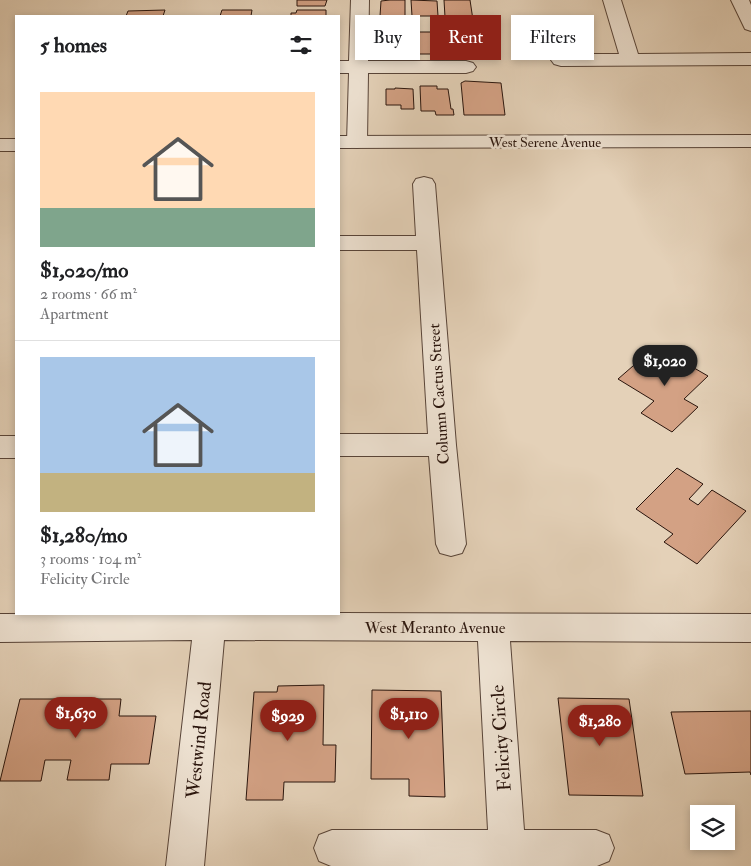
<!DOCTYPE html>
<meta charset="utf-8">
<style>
:root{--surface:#fff;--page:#f6f6f6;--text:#202124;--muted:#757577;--line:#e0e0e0;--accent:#8f2418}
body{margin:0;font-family:"IM FELL Double Pica",serif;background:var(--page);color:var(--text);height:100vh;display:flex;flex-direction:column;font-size:19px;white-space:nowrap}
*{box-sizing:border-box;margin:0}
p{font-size:16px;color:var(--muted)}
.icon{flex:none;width:28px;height:28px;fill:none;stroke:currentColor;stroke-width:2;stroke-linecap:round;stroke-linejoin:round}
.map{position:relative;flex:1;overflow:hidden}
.sheet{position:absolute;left:15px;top:15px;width:325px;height:600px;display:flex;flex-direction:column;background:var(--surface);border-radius:0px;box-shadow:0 2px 8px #0003}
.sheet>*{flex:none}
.hud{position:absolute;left:355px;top:15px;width:320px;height:45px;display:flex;gap:10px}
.controls{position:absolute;left:690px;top:805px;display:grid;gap:10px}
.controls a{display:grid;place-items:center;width:45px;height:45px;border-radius:0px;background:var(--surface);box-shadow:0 2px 8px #0003;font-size:25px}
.price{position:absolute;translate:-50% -42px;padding:0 11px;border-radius:18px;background:var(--accent);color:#fff;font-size:16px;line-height:32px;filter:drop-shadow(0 1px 2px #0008)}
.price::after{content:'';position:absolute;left:50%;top:30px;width:15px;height:11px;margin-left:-8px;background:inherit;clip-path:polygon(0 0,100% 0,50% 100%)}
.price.active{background:#222;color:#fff}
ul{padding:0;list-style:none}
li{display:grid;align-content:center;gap:10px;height:265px;padding:0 25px}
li+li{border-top:1px solid var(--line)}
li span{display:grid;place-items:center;height:155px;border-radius:0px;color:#555}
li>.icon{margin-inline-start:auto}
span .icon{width:90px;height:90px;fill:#fffc;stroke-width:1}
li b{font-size:21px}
h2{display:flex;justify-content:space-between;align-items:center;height:60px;padding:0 25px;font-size:21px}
.pill{padding:0 18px;border-radius:0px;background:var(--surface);box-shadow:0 2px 8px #0003;font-size:18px;line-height:45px}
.pill.active{background:var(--accent);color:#fff}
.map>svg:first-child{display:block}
.building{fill:#d3a184;stroke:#2a150d}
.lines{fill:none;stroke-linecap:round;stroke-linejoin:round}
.minor-casing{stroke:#584438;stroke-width:2}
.tertiary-casing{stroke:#584438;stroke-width:2}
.minor{fill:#ede1d1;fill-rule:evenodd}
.tertiary{fill:#ede1d1;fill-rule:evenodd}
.labels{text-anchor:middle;stroke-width:5;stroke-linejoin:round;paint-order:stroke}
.far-street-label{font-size:14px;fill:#2a150d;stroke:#ede1d1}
.street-label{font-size:16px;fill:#2a150d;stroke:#ede1d1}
.near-street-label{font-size:19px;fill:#2a150d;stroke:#ede1d1}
</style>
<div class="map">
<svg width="751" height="866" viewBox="0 0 751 866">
<rect width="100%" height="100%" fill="#e4d1b8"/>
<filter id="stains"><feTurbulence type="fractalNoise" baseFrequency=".004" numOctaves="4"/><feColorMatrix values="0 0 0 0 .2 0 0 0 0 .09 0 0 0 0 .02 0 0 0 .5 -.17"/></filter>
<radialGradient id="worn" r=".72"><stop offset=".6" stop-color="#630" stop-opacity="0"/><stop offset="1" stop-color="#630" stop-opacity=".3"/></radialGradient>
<path class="building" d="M297,0H327L325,6H297Z
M390,0H405V16H380L381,1Z
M411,0L437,1L438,16H412Z
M444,0H470L473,20H461V17H445Z
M165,10L163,16H126L128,11Z
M222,10H252L251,16H220Z
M297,10H326V16H291V13H296Z
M412,32H440L441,51H443V54H413Z
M446,32H473L475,54H448Z
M380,36H407L409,54H380Z
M465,81L501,83L505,115H464L461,83Z
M420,86H437V89H448L451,109H453L454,115H436L435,111H421Z
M395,88L413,89L414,109H401V105H386V89H395Z
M656,346L708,376L684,399L698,407L672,432L641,413L654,401L618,379Z
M677,468L703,484L689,499L698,505L712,490L746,511L697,564L664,542L673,534L636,509Z
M324,685L323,745H336L335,782H284L283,800H246L254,692H277L278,686Z
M372,690L441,691L445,797L409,796V779H371Z
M558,698L629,699L643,796L569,795Z
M20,699H121L119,716H156L149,764H111L109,780H67L71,760H45L41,781H0Z
M751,711V775L750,772L685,774L671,712Z"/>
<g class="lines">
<g class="minor-casing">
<path id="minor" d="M351,0H369L368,61H466L473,63L476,67L473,71L466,73H368L367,142L364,146L357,148L350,146L347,142L349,73H339V61H349Z
M603,0H621L638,54L751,53V65L561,66L554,64L551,60L554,56L561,54H619Z
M424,177L432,179L435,184L456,445L466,544L462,553L451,556L440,553L436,544L429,456H339V434H428L417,250H339V236H416L413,184L416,179Z
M0,436H16V458H0Z
M339,613L751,614V642L510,641L524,830H596L609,835L614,848L609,861L597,866H331L319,861L314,848L319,835L332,830H488L478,641L224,640L204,866H166L192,640L0,642V614Z"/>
</g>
<g class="tertiary-casing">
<path id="tertiary" d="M731,0H749L751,5V31L745,29Z
M751,135V147L339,148V136Z
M0,139H16V151H0Z"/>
</g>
<use href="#minor" class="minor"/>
<use href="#tertiary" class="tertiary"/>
</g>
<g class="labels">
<g class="far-street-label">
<text x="545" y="147">West Serene Avenue</text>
</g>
<g class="street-label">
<text transform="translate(438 394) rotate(-94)" y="6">Column Cactus Street</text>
<text x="435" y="633">West Meranto Avenue</text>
</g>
<g class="near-street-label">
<text transform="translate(500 738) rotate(-94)" y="7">Felicity Circle</text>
<text transform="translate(198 740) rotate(-84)" y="7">Westwind Road</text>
</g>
</g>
<rect width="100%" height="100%" filter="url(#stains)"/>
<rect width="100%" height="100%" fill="url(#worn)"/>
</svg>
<div class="controls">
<a><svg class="icon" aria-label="layers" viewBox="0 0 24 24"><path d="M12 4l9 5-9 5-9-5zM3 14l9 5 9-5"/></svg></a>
</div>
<b class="price active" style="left:665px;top:387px">$1,020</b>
<b class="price" style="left:76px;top:739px">$1,630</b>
<b class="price" style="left:409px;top:740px">$1,110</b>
<b class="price" style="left:288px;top:742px">$929</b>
<b class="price" style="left:600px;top:747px">$1,280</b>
<div class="hud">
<a class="pill">Buy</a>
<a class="pill active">Rent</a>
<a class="pill">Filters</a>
</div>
<section class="sheet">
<h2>5 homes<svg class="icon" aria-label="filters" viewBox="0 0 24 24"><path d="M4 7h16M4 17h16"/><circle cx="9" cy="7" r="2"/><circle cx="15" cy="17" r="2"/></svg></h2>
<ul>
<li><span style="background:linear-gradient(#ffd9b3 75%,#7fa58c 0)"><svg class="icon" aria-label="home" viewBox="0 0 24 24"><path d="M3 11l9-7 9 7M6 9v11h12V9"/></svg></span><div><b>$1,020/mo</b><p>2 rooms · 66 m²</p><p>Apartment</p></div></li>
<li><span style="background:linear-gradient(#a9c7e8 75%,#c2b280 0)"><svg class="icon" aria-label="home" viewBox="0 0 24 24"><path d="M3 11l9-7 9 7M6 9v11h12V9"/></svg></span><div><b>$1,280/mo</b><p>3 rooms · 104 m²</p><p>Felicity Circle</p></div></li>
</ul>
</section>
</div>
